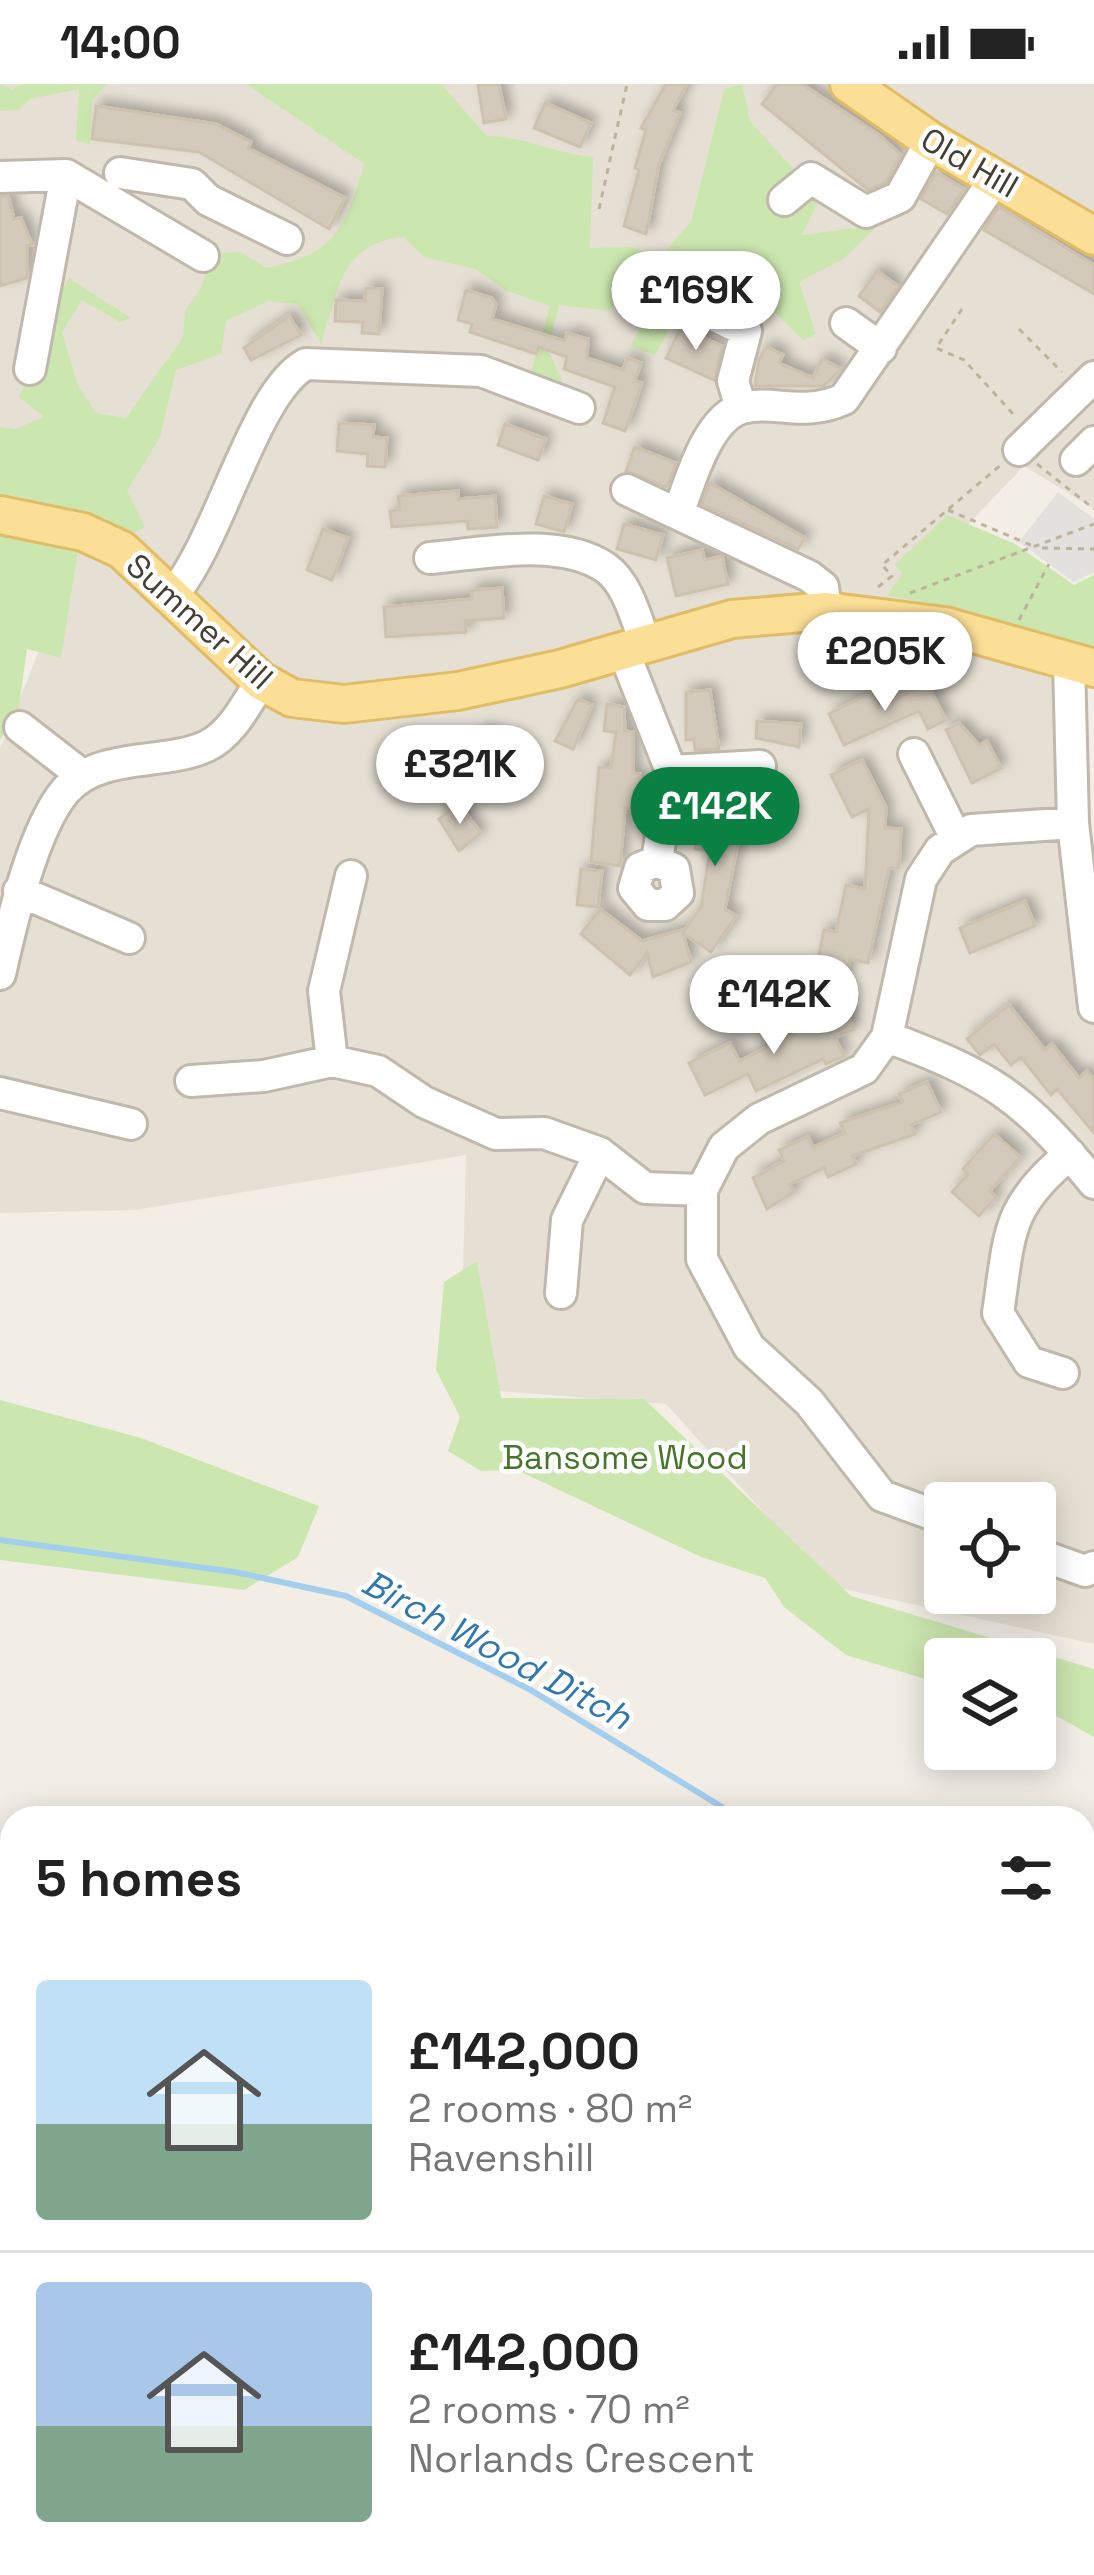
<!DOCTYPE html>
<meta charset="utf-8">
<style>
:root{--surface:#fff;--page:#f6f6f6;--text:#222;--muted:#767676;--line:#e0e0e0;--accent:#0b8043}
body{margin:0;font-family:"Space Grotesk",sans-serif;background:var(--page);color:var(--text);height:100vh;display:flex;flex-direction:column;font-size:45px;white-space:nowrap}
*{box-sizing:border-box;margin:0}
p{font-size:39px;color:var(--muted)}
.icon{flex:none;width:66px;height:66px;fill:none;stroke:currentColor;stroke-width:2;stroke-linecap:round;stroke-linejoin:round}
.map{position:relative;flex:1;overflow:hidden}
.sheet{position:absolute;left:0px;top:1722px;width:1095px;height:771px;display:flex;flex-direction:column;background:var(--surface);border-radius:36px 36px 0 0;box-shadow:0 6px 30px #0003}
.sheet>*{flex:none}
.fabs{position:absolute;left:924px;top:1398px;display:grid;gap:24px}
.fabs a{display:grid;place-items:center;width:132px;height:132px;border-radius:12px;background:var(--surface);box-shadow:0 6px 30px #0003;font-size:60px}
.price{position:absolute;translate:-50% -102px;padding:0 27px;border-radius:42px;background:#fff;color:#222;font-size:39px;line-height:78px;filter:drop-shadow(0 3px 6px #0008)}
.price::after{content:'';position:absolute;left:50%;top:72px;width:36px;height:27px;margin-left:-18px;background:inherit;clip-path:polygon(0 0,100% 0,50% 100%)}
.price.on{background:var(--accent);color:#fff}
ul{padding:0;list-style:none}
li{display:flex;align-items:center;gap:36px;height:300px;padding:0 36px}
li+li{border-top:3px solid var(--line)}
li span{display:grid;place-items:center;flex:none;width:336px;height:240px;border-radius:12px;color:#555}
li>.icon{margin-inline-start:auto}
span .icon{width:144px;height:144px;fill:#fffc;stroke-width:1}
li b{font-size:51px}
h2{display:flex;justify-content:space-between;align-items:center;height:144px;padding:0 36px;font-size:51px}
.status{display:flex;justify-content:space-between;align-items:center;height:84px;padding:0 60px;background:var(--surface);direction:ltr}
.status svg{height:33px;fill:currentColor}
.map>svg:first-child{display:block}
.residential{fill:#e6e0d4;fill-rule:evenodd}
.education{fill:#ebe4d0}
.green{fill:#cce6af}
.parking{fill:#e3e1dd}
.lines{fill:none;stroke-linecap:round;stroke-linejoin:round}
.stream{stroke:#a3ceee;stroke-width:6}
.building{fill:#d3cabb;stroke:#cec2af;stroke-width:3;filter:url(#shadow)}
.minor-casing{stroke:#c0b9ab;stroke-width:36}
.major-casing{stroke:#e0bc66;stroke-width:42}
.path{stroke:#bfb29a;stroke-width:3;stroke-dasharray:6 6;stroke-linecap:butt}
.minor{stroke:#fff;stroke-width:30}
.major{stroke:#fbdf96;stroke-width:36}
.labels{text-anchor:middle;stroke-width:9;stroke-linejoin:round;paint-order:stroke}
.street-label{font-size:33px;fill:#443f35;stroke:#fff}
.park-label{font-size:33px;fill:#46742a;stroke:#fff}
.water-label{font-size:36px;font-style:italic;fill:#3278ad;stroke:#fff}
</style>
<div class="status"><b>14:00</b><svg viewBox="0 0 49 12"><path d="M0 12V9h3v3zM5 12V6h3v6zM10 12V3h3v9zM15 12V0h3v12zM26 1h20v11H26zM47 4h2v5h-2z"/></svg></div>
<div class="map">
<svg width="1094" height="2491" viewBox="0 0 1094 2491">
<defs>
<filter id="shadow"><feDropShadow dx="6" dy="-6" stdDeviation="6" flood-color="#0004"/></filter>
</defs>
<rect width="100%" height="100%" fill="#f2eee5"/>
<path class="residential" d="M0,0H1094V425L1024,382L911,500L1065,598L1094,858V1560L830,1502L666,1320L460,1304L466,1071L135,1126L0,1129V665L88,443L0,414ZM945,1419H1035V1509H945Z"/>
<path class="education" d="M1094,2371V2491H849L860,2481H1083V2375Z"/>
<path class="green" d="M0,0L12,5L24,0H107L92,16L90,61L76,56L79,5L30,15L19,26L0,27Z
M246,0H441L487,52C525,52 555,70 593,73L590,164L629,163L661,172L691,138L724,5L742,0L750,37L820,114L802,151L878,141L843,175L799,198L816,250L803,256L743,198L688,211L655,271L631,262L653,216L624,207L609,227L559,221L548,266L563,298L530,292L550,222L505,206L475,185L424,173L403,153C339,160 338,207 321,260L298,220L268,217L226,237L221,270L176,286L160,353L127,407L145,443L129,451L0,418V343L15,345L44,333L19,313L24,302L42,295L50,227L69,194L131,234L120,238L82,216L62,248L78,302L96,329L126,334L183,253L185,227L201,204L212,170L240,168L266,184C336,170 345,146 364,80Z
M947,431L1015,460L1074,501L1094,491V566L931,519L887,512L902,489L895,481Z
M0,437L80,454L61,574L27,565L18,629L0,656Z
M477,1177L501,1314L644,1315L851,1512L1094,1585V1653L1035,1620V1575H945V1601L846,1571L784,1523L765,1494L701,1473L517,1386L481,1387L448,1367L460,1333L436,1286L444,1198Z
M0,1316L141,1354L319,1422L298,1473L244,1506L0,1476Z
M0,1928L12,1939V2394L0,2457Z
M608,2481H839L825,2491H607Z"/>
<path class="parking" d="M1058,408L1094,435V488L1074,498L1019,458Z"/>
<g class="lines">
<path class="stream" d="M0,1456L235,1488L346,1512L529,1605L740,1734
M1083,1790L1094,1789
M0,2464L12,2471"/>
</g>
<path class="building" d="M478,0H499L506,35L484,39Z
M666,0H687L673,26L680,29L659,80L646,150L624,142L639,86L635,84L646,46L641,44Z
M777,0H802L879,51L901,71L886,98L868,106L762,20Z
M545,19L591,39L580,63L534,44Z
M96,22L216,40L251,58L248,64L345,114L329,145L199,68L92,55Z
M936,88L964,105L947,130L921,115Z
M0,112H8L14,135L21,134L32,161L27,162V194L0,202Z
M999,123L1094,181V210L984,146Z
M877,187L898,202L880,228L859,212Z
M366,204L382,205L379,250L362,249L363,238L335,237L336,216L365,217Z
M466,206L492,214L496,220L492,235L565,257L567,249L588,255L587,274L623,286L627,274L641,279L635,297L642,299L625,347L603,339L615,303L564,285L567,273L539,263L536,270L470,248L472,240L458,236Z
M289,232L301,251L251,276L244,264Z
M681,243L722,262L714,296L666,274Z
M767,263L783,271L779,279L813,294L822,275L841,285L824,302H755L759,275Z
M339,339L374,341L373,353L387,354L385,383L367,382L368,370L337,367Z
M505,340L546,355L538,376L498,361Z
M635,363L676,379L667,403L626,387Z
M710,399L805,454L798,465L702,420Z
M458,407V415L495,412L497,443L468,445L467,437L392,443L390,427L400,426L398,412Z
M544,412L572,420L564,448L536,440Z
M624,440L663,451L656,476L617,465Z
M323,445L348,454L332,496L307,486Z
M702,466L705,476L722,472L728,500L676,512L667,474Z
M502,504L504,534L465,537L466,548L386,553L384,523L472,515V506Z
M927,599L946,636L928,645L919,627L844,661L829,630L870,609L878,624Z
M710,606L719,665L695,666L694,655L686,656V608Z
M578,615L592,621L573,665L555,657Z
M607,620L624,623L625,647L633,648V689L640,690L636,725L625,724L620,782L591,778L599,683L611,684L616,648L604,647Z
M757,637L801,640L799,663L756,654Z
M959,639L979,661L987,657L1001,684L972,699L946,646Z
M487,646L521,694L499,710L467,661Z
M862,676L886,723L885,744L901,745L899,784H889L868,879L850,875L846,892L816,886L824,846L836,848L846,801L865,805L869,725L852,733L831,691Z
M733,703L728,740L730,753L739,754L725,825L736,832L711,868L683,849L701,823L710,767L695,765L707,716L700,715L702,705Z
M458,719L481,749L459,767L439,735Z
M581,785L602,787L598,823L577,821Z
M1025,817L1035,842L970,869L960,844Z
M600,825L642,857L682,846L691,878L653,893L647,869L630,891L581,850Z
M1009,921L1045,966L1052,960L1079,994L1087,987L1094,995V1049L1057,1005L1051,1011L1021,973L1011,981L994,960L980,971L967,955Z
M845,926L854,945L835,954L844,972L826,980L823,975L756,1007L748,990L705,1011L689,979L730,959L739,977Z
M927,998L941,1028L911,1041L915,1050L852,1072L856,1080L828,1093L824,1084L790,1100L794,1108L767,1125L753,1094L784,1077L779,1066L808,1053L813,1063L845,1049L840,1039L903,1018L899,1010Z
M994,1050L1020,1073L990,1107L996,1113L979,1132L952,1108L968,1090L963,1085Z"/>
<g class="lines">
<g class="minor-casing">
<path id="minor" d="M120,89L192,100L208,116L287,155
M0,93L66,91L203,172
M784,116L811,94L866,128L900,113L931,57
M713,231L746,247L733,297L741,324
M846,239L881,264
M30,285L66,91
M1019,366L1094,293
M1076,376L1094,358
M627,406L809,492L823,503L826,527
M679,427C690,398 707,334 742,324C774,315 802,334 844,315L995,95
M430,474C481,470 560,452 606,484C628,500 636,535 645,558
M170,514C219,461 253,308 306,280L481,287L579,324
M623,566L671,687
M1069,578L1073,739L1094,923
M20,643L83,692
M914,670L956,754
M657,777L671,687L760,682
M657,777L674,785L678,809L665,821H648L634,804L640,784Z
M19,807L129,854
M0,890C11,841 33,744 66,706C102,667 164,682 207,662C232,650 247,619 261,597
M887,953C992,992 1022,1012 1094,1099
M332,977L324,907L351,792
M191,997L264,992L332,977L378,987L424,1018L496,1050L544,1049L600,1069L645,1104L702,1106
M0,1009L131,1040
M561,1209L567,1136L600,1069
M1063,1289L1029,1278L998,1229C1010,1150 1005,1123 1070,1070
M945,1435L882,1412L809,1318L749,1263L702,1175V1106L724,1063L759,1035L864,985L887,953L921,795L940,766L971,746L1073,739
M1035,1469L1085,1487L1094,1483
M1083,2368L1094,2364
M838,2491L855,2481"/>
</g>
<g class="major-casing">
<path id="major" d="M849,0L931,57L1094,152
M0,431L83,448L122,466L261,597L292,614L344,620L458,607L560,585L732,535L826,527L945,542L1094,584"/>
</g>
<path class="path" d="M599,125L627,0
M962,225L936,264L964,276L1016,333
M1019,245L1062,288
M1037,380L1094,425
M948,426L1033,462
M1042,464L1094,465
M878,503L892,492L882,481L1002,380
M910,509L1094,440
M1019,536L1049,480
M0,1899L12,1905
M0,2158L12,2148
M504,2481L519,2491"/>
<use href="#minor" class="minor"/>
<use href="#major" class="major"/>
</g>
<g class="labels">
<g class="street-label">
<text transform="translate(970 78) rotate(30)" y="12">Old Hill</text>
<text transform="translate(200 537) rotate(42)" y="12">Summer Hill</text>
</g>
<g class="park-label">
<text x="625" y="1385">Bansome Wood</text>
</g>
<g class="water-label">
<text transform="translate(497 1565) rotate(28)" y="13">Birch Wood Ditch</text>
</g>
</g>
</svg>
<div class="fabs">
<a><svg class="icon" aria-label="locate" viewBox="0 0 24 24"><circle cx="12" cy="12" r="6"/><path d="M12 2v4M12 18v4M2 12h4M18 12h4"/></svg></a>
<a><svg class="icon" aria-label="layers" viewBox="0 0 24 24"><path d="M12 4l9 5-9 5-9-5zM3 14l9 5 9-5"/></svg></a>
</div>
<b class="price" style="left:696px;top:269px">£169K</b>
<b class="price" style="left:885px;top:630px">£205K</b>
<b class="price" style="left:460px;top:743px">£321K</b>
<b class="price on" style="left:715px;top:785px">£142K</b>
<b class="price" style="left:774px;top:973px">£142K</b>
<section class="sheet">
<h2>5 homes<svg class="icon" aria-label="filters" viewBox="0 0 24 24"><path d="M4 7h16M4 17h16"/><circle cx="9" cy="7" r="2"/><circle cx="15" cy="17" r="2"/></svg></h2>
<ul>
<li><span style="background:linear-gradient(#bfe0f5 60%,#7fa58c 0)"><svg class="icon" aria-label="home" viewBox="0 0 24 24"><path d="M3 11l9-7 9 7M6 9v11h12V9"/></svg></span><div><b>£142,000</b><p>2 rooms · 80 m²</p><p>Ravenshill</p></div></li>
<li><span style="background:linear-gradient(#a9c7e8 60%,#7fa58c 0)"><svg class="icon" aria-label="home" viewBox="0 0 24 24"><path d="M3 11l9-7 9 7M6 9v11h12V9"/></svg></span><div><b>£142,000</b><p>2 rooms · 70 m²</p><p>Norlands Crescent</p></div></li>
</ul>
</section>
</div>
